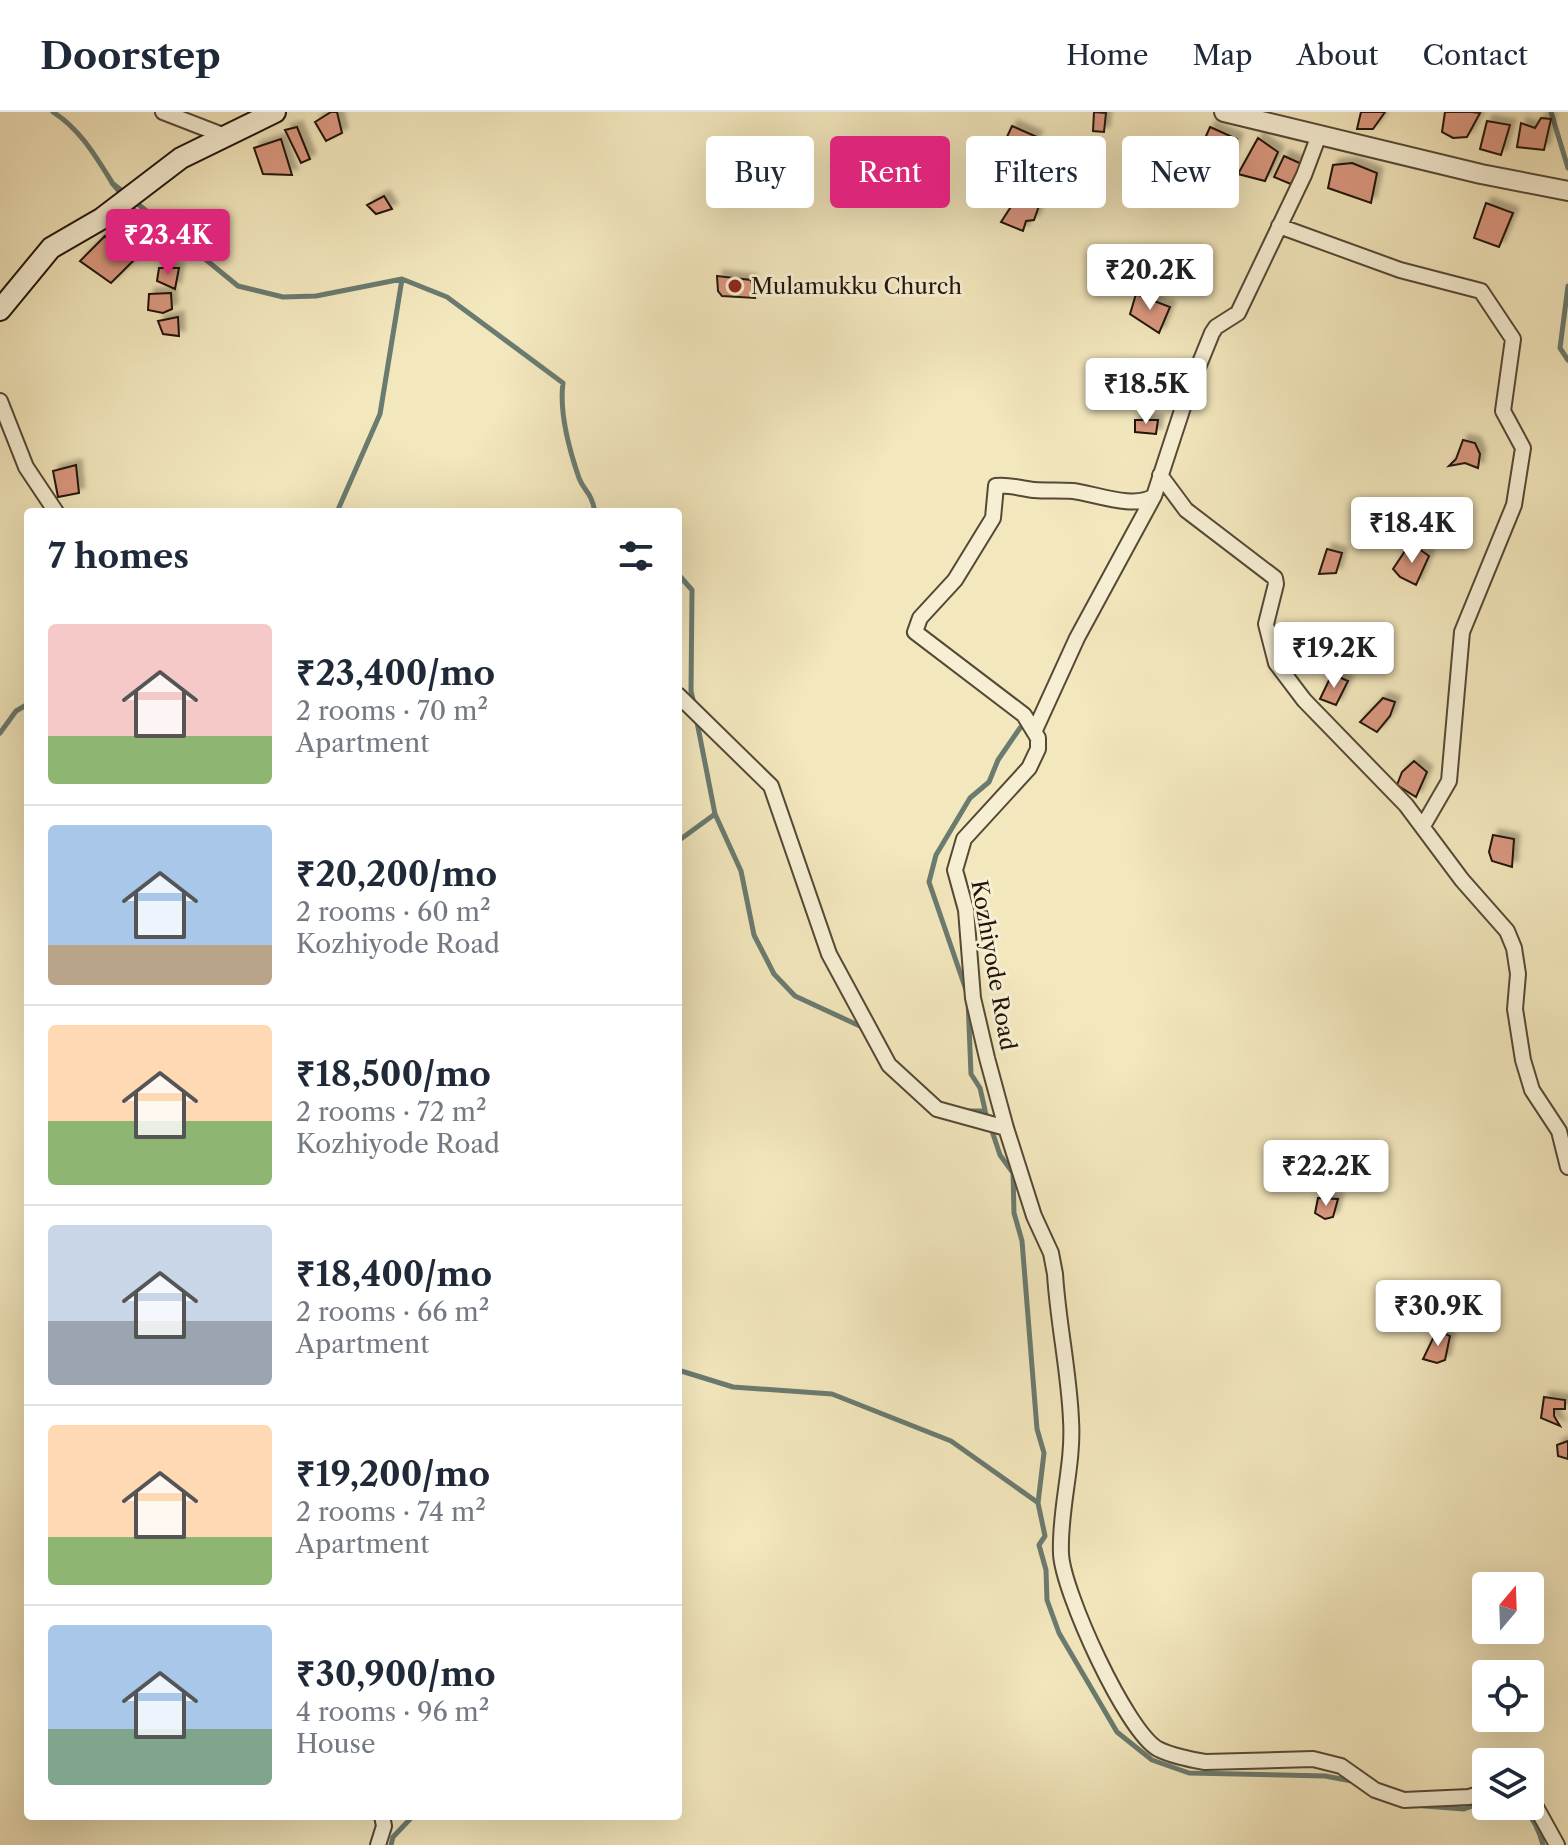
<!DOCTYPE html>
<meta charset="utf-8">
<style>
:root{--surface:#fff;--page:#f6f6f7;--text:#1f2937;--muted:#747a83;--line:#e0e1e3;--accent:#db2777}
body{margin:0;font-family:"Libre Caslon Text",serif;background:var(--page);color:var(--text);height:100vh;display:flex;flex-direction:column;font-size:30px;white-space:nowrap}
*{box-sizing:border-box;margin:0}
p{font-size:26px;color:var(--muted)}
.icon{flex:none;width:44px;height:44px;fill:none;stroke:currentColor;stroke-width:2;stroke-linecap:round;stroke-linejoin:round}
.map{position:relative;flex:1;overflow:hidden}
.drawer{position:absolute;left:24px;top:396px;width:658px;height:1312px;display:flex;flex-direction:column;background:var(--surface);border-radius:8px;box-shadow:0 8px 32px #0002}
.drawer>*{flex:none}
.guide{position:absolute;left:706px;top:24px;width:742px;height:72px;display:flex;gap:16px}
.needle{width:52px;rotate:19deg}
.tools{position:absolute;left:1472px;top:1460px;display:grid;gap:16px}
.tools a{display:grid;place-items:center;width:72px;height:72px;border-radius:8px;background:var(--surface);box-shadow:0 8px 32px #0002;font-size:40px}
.price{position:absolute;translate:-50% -68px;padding:0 18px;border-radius:8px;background:#fff;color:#222;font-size:26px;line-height:52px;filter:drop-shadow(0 2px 4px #0008)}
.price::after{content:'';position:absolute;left:50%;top:48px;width:24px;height:18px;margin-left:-12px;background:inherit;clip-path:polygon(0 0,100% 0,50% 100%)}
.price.current{background:var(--accent);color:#fff}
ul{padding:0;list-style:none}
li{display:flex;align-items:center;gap:24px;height:200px;padding:0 24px}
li+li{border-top:2px solid var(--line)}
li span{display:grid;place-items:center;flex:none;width:224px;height:160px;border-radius:8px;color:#555}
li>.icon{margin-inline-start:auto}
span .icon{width:96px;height:96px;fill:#fffc;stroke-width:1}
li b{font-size:34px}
h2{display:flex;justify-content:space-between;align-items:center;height:96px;padding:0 24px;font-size:34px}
.chip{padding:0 28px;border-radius:8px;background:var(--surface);box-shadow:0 8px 32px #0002;font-size:28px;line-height:72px}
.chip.current{background:var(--accent);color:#fff}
header{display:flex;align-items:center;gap:48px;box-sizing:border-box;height:112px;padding:0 40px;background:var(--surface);border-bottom:2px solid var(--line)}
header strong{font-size:38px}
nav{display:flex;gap:44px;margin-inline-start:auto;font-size:28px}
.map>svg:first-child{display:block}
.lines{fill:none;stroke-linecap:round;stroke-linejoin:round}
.stream{stroke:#6a7b70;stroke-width:5}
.building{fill:#db9880;stroke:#201408;stroke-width:2;filter:url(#shadow)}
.minor-casing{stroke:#554935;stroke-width:18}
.tertiary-casing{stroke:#554935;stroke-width:22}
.secondary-casing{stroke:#201408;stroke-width:24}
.minor{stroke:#f7efd4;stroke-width:14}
.tertiary{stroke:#f7efd4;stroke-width:18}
.secondary{stroke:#f7efd4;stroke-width:20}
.poi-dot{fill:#8f2418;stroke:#f7efd4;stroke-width:3}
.labels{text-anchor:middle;stroke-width:6;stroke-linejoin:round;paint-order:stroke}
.poi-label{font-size:22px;fill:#201408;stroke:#f7efd4;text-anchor:start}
.street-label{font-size:22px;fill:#201408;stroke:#f7efd4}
</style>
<header>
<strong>Doorstep</strong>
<nav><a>Home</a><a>Map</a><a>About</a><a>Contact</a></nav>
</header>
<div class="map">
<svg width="1568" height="1733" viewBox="0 0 1568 1733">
<defs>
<filter id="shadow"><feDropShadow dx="5.5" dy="-5.5" stdDeviation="2" flood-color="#0004"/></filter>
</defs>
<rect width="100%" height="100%" fill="#f3e7bd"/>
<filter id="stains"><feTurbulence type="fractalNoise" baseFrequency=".0025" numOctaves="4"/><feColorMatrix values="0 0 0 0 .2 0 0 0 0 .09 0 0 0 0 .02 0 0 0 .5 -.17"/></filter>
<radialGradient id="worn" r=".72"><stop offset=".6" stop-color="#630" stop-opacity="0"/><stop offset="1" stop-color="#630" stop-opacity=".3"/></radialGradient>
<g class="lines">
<path class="stream" d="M53,0C81,18 96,45 113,72
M1551,0L1568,56
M124,85L112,71L125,81
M133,88L238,174L283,185L316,184L402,167L447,185L563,271C559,301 569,337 579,366C585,381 591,379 595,400
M130,93L139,104
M1568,174L1560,236L1568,248
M337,400L380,302L402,167
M678,462L692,478L691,579L694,592
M697,610L715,702L741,759L754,823L774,862L795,884L862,915
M0,621L16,599L28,592
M678,729L715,702
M966,878L929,770L936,743L970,686L989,670L998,648L1020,616
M968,888L971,962L980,976L985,998
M963,999H985L987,1006
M991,1016L1000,1043L1013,1061L1014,1101L1022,1129L1037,1317L1044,1341L1038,1391L1045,1424L1039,1433L1046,1458L1047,1488L1059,1521L1117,1620L1152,1648L1189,1661L1325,1664L1352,1669
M678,1258L733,1275L832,1282L951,1329L1037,1390
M1424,1694L1464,1697L1486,1689
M1518,1694C1532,1701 1539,1718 1543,1733
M391,1733L393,1725L413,1704"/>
</g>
<path class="building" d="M331,0H337L342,21L326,29L315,10Z
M1094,0L1106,1L1104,20L1093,19Z
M1361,0H1385L1373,17H1357Z
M1445,0H1472L1480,1L1467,25L1453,26L1442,20Z
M1541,6L1551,7L1544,38L1517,35L1521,11L1535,16Z
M1487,9L1510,13L1501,43L1480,37Z
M1012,14L1037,25L1023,47L1000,40Z
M297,15L310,47L301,51L285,18Z
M1210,15L1237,27L1227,58L1198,42Z
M1258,26L1278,40L1265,69L1238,62Z
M281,27L292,63L263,62L254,36Z
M1284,44L1304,53L1293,73L1274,65Z
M1352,51L1377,61L1371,91L1328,76L1333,53Z
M1020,81L1040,91L1034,108L1026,109L1023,119L1001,110Z
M384,84L392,97L376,102L367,93Z
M1486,91L1513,101L1499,135L1474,126Z
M105,124L133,149L111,171L80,149Z
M159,156H179L175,177L157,169Z
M717,164L751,168L755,186L722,184L718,179Z
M171,181L172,197L163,201L148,198L149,182Z
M1136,182L1170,195L1159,221L1130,202Z
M178,205L179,224L163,222L158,209Z
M1150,262H1173L1167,285L1142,277Z
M1135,308H1158L1156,322L1135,320Z
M1463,328L1475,331L1480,342L1478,356L1465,351L1449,354L1456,347Z
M76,353L79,381L58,385L53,359Z
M1415,434L1429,444L1416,473L1400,465L1393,457L1405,439Z
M1327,437L1342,441L1336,461L1319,462Z
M1332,562L1348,569L1336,593L1320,587Z
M1383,586L1395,590L1390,604L1377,620L1360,610Z
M1414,649L1427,660L1416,685L1397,673L1402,660Z
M1493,723L1514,727L1512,755L1492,749L1489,740Z
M1318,1086L1338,1087L1333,1105L1325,1107L1315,1101Z
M1437,1218L1450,1224L1445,1248L1437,1251L1423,1247Z
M1544,1285L1565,1288V1297H1554V1304L1560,1314L1541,1306Z
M1568,1329V1347L1558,1344L1557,1333Z"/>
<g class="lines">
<g class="minor-casing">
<path id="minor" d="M163,0L225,24
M1319,23L1304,63L1238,201L1216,215L1212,221L1188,280L1154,384C1135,398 1093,381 1073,379C1060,378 1047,379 1034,378C1022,377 1008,372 996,374L993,406L955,468L920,506L915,520L1024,603L1038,626V637L1029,656L964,727L955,758L966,798L973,886L987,946L1006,1016L1034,1104L1051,1141L1055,1162C1058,1211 1069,1259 1071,1308C1074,1353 1059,1397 1061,1442C1063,1480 1126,1619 1158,1637C1170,1643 1192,1648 1205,1650L1313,1647L1341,1654L1375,1678L1404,1688L1469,1685L1486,1680
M1279,114L1400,158L1481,179L1513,227L1503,299L1523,336L1514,393L1462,520L1449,669L1423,714
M0,289L26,355L56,400
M1160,363L1186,398L1275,466L1276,472L1266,512L1276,551L1304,588L1406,693L1462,768L1507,819L1514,836L1518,862L1515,897L1523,948L1532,978L1559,1019L1568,1055
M678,583L771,674L829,842L889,953L937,997L1006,1016
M1035,618L1077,526L1154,384
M1530,1691L1536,1695L1557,1733
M378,1733L384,1714L382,1704"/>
</g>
<g class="tertiary-casing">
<path id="tertiary" d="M1224,0L1481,62L1568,79"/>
</g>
<g class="secondary-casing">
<path id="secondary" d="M0,198L51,136L101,107L181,46L275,0"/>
</g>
<use href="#minor" class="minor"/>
<use href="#tertiary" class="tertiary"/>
<use href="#secondary" class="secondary"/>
</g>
<circle class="poi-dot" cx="735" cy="174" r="8"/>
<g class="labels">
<g class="poi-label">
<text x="751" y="182">Mulamukku Church</text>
</g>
<g class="street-label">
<text transform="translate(994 853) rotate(80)" y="8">Kozhiyode Road</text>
</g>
</g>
<rect width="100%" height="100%" filter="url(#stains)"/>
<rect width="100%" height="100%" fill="url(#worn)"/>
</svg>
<div class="tools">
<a><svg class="needle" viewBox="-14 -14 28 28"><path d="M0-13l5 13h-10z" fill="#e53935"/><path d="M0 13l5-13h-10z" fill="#747a83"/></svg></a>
<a><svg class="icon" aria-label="locate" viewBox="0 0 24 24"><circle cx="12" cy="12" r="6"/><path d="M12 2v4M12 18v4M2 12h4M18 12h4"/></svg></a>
<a><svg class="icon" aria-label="layers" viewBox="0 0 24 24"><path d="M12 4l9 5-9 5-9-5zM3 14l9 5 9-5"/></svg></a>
</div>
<b class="price current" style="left:168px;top:165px">₹23.4K</b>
<b class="price" style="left:1150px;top:200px">₹20.2K</b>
<b class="price" style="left:1146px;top:314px">₹18.5K</b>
<b class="price" style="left:1412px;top:453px">₹18.4K</b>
<b class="price" style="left:1334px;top:578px">₹19.2K</b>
<b class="price" style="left:1326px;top:1096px">₹22.2K</b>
<b class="price" style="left:1438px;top:1236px">₹30.9K</b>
<div class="guide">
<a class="chip">Buy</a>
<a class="chip current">Rent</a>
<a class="chip">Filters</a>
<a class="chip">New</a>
</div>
<section class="drawer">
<h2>7 homes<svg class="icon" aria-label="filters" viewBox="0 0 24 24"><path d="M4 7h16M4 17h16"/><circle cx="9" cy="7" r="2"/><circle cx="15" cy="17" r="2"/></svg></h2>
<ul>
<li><span style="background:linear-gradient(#f6c9c9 70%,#8fb573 0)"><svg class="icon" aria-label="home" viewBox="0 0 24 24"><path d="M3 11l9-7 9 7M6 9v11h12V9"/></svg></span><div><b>₹23,400/mo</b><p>2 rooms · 70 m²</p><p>Apartment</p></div></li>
<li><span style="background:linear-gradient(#a9c7e8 75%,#b9a48a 0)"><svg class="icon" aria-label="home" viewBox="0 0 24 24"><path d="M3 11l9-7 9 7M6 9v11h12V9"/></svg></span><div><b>₹20,200/mo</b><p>2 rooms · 60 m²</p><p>Kozhiyode Road</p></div></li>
<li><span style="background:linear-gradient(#ffd9b3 60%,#8fb573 0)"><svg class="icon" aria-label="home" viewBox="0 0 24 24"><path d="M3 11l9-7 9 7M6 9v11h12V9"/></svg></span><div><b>₹18,500/mo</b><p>2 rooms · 72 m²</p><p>Kozhiyode Road</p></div></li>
<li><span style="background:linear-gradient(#c9d6e8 60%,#9aa5b1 0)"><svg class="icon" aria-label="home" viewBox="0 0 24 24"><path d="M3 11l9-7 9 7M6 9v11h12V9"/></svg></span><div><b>₹18,400/mo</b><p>2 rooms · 66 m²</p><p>Apartment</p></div></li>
<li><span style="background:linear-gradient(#ffd9b3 70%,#8fb573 0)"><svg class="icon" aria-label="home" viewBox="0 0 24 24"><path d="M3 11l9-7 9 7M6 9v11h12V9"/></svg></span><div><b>₹19,200/mo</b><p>2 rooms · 74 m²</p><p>Apartment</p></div></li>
<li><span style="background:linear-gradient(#a9c7e8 65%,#7fa58c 0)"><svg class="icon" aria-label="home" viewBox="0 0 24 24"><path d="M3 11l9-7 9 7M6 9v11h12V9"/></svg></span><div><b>₹30,900/mo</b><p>4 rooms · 96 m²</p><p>House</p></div></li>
</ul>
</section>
</div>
